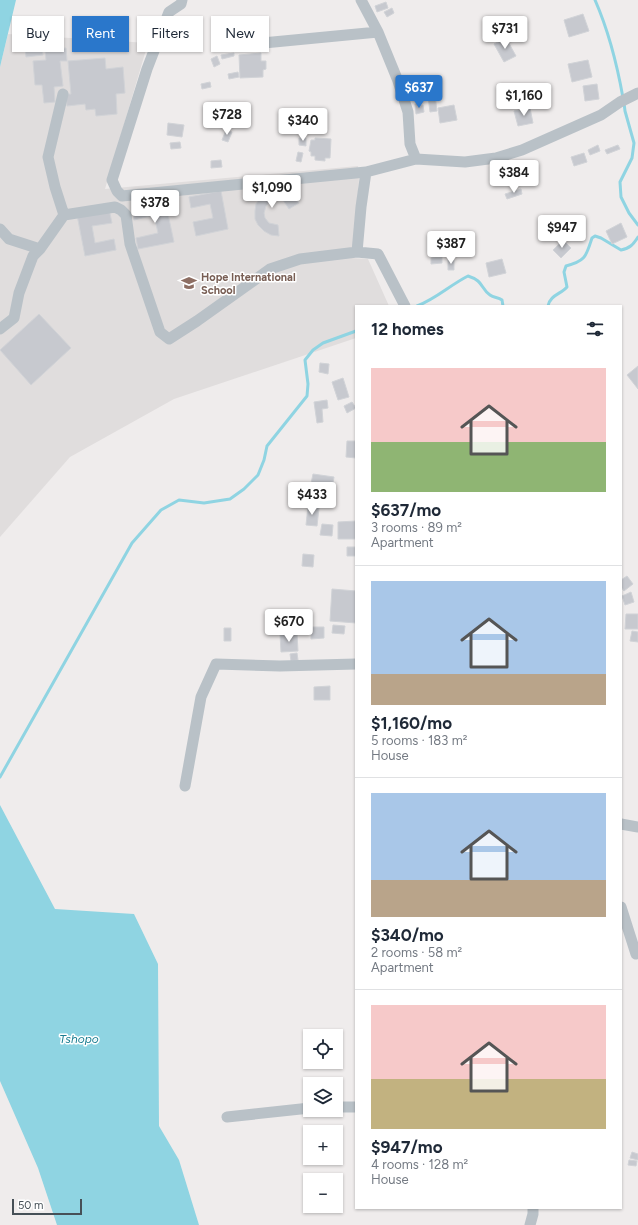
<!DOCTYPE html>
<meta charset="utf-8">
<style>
:root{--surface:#fff;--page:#f6f6f7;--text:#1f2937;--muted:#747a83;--line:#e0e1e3;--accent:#2a77cb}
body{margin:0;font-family:Figtree,sans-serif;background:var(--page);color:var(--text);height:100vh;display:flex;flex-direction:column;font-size:15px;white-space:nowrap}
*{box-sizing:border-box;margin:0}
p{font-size:13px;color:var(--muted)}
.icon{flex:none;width:22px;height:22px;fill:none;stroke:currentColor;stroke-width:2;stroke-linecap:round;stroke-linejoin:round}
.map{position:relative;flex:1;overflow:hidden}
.side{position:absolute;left:355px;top:305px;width:267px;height:904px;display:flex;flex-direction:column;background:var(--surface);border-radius:0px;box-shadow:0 1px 3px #0004}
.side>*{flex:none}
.banner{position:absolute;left:12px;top:16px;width:283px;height:36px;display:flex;gap:8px}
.tools{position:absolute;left:303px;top:1029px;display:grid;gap:8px}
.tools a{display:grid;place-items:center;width:40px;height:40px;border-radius:0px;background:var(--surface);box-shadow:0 1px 3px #0004;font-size:20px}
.scale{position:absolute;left:12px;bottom:10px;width:70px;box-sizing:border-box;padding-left:4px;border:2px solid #465057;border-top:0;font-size:11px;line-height:14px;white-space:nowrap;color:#465057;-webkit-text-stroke:3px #fff;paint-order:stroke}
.price{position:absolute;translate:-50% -34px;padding:0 9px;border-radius:4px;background:#fff;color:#222;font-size:13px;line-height:26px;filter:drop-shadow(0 1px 2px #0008)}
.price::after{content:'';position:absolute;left:50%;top:24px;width:12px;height:9px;margin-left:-6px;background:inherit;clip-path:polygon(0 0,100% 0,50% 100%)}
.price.selected{background:var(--accent);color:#fff}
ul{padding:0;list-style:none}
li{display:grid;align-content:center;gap:8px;height:212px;padding:0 16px}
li+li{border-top:1px solid var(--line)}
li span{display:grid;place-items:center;height:124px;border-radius:0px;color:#555}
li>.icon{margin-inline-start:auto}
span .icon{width:72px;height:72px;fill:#fffc;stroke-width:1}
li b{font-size:17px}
h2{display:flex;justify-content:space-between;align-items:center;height:48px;padding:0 16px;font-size:17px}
.chip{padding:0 14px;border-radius:0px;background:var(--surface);box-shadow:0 1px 3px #0004;font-size:14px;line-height:36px}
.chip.selected{background:var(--accent);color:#fff}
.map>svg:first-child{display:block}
.education{fill:#e0dddd}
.water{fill:#8fd4e2}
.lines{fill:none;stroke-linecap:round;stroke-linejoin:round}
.stream{stroke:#8fd4e2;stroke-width:3}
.building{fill:#c7c9cf;stroke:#d1d3d7}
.street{stroke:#b9c1c7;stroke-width:11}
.labels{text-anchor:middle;stroke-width:3;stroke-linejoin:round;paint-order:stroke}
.education-label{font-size:11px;font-weight:bold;fill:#785e54;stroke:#fff;text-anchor:start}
.water-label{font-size:12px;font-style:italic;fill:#197d91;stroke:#fff}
</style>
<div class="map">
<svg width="638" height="1225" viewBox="0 0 638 1225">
<rect width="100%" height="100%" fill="#efecec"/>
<path class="education" d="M8,34L148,43L105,189L358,166L359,180L352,258L368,259L389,306H356V338L174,399L70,457L0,537V67Z"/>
<path class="water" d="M0,0H16L0,67Z
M0,805L55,909L134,914L158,964L159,1126L179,1160L199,1225H57L38,1168L0,1081Z"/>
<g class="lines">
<path class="stream" d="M595,0C609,32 617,64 623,98
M624,103L625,111L634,143L632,158L620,182L621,197L629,213L638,225
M417,306C436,299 450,285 468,276C484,281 480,288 490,295C494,298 498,297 502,300L503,306
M548,306C550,295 561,294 567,287L564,272L566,266C586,261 586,256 592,238L595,236L601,238L621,250C630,248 633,245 638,237
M0,777L132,543L161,510L179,500L204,503L230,499L244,489L258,475L264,460L267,446L307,396L308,384L305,360L313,350L323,343L356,331"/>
</g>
<path class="building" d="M386,2L388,8L377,12L375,6Z
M392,8L394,13L387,17L384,12Z
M583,14L589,31L569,37L564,20Z
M506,38L516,56L504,62L494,44Z
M42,47L43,55L26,57L25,48Z
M66,48L67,61H60L63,86L54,87L55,102L44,103L42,85H35L33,61L46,60L45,50Z
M234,53V56L222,59L221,55Z
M261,53V61H266V69L263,70V77L240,78L239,55Z
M217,56L220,64L214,67L211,59Z
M105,58L106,69L123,67L125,93L116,94L117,114L96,116L95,109L86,110L85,104L67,106L66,94H71L68,61Z
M588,60L592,77L572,82L568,64Z
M238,72L239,77L229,79L228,74Z
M210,82L211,87L202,89L201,84Z
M597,84L599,99L585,101L583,86Z
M542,92L544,100L536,102L534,94Z
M435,95L437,111L430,112L428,96Z
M420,103V106L423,105L424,112L416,114L415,104Z
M454,105L457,120L440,123L438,108Z
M530,108L533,123L518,126L514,111Z
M168,123L184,125L182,137L167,135Z
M226,130L232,132L228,142L222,140Z
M299,138H306V146L299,145Z
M315,138L331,139L330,158H325V161L315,160V156H311V152L309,151L311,140H315Z
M180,142L181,148L171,149L170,143Z
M598,145L600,151L590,155L588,150Z
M618,145L620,149L607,154L605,150Z
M298,152L303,153L301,162L296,161Z
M584,153L587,162L574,166L571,157Z
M221,160L222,167L211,168V161Z
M280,189L287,191L293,195L299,203L289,209L283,200L276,199L269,202L266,206L264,213L265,218L269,223L278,225L279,236L271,235L264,231L258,225L255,219V211L256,204L260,198L266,193L273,190Z
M521,189L522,194L507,199L505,194Z
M221,191L228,229L196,236L193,222L213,218L210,204L191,208L189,197Z
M165,200L174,242L138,249L136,238L158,233L154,215L134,220L132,207Z
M109,209L112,223L92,226L95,243L114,239L116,250L85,256L77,215Z
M621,223L627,237L612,244L606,231Z
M563,240L571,248L561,258L553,250Z
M442,257V263L431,264V258Z
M502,259L506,273L489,277L486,263Z
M448,260H454V270H448Z
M39,314L71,348L31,385L0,350Z
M320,363L329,364L328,374L319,372Z
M638,366V389L627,375Z
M343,378L349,397L338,400L332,382Z
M327,400L328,408L322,409L323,422L317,423L314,402Z
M352,402L356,408L347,413L344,406Z
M347,441H356V458L346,457Z
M313,474L334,477L331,497L309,493Z
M308,506L319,508L317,526L306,525Z
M356,521V539H338V522Z
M322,524L333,525L332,536L320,535Z
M347,547H356V556H347Z
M303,554L314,555L313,567L302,566Z
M627,576L633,584L624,591L621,587V580Z
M332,589L356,591V623L330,621Z
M631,592L634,602L625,605L622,596Z
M626,614H638V629H625Z
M333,625L345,626L344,634L332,633Z
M311,627H324V638L311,639Z
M224,628H231V641H224Z
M632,631L638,632V642L630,641Z
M280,634H297L298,651L281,652Z
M297,653L298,660L291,661L290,654Z
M330,686V700H314V687Z
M632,1152L638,1154V1160L630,1158Z
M629,1160L637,1161L636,1166L628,1165Z"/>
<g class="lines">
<path class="street" d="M182,0L181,4L169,12L147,69L112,180L117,191L122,196L366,172
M361,0L378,32L398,81L408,112L410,144L416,159
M242,45L378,32
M63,94L48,157L55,187L64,215
M0,229L9,239L40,249
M405,306L378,254L357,252L361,207L366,172L416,159L465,162L496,158L522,150L601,115L620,102L638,93
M0,329L14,318L19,293L33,256L40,249L64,215L115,207L121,210L126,215L130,244L160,332L169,339L197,321L270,269L300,259L357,252
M185,786L201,697L216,664L280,666L356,664
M621,824L638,827
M621,907L636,954
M336,1107H356
M227,1117L310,1108
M530,1225L533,1214V1208"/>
</g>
<defs>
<g id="school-bare" transform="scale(1.2)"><path d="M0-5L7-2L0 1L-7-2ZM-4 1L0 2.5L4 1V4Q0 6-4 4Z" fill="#8d6e63" stroke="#fff" stroke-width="2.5" paint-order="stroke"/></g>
</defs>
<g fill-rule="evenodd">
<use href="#school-bare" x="189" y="283"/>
</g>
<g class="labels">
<g class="education-label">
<text x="201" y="281">Hope International<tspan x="201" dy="13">School</tspan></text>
</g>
<g class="water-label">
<text x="79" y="1043">Tshopo</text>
</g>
</g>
</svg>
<div class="tools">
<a><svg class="icon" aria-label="locate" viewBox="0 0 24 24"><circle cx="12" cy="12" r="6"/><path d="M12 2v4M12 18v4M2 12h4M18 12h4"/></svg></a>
<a><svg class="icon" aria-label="layers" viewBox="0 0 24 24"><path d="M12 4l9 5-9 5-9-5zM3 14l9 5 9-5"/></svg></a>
<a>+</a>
<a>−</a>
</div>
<div class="scale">50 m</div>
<b class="price" style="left:505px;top:50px">$731</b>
<b class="price selected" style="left:419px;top:109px">$637</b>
<b class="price" style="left:524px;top:117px">$1,160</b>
<b class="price" style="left:227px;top:136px">$728</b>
<b class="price" style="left:303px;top:142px">$340</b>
<b class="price" style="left:514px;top:194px">$384</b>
<b class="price" style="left:272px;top:209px">$1,090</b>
<b class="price" style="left:155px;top:224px">$378</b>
<b class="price" style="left:562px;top:249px">$947</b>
<b class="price" style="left:451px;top:265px">$387</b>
<b class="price" style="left:312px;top:516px">$433</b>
<b class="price" style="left:289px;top:643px">$670</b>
<div class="banner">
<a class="chip">Buy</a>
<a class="chip selected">Rent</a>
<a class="chip">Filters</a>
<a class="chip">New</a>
</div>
<section class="side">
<h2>12 homes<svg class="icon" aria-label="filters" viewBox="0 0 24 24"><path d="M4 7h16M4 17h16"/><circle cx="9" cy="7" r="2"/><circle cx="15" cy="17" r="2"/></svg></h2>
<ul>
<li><span style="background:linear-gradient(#f6c9c9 60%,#8fb573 0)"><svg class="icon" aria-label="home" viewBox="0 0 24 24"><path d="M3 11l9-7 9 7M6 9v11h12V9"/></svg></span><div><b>$637/mo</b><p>3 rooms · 89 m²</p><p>Apartment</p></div></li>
<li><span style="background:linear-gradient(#a9c7e8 75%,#b9a48a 0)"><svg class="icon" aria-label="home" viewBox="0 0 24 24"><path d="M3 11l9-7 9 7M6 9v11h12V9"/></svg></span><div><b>$1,160/mo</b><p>5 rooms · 183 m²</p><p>House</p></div></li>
<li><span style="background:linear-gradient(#a9c7e8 70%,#b9a48a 0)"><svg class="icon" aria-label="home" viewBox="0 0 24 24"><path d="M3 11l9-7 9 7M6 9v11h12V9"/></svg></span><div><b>$340/mo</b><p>2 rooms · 58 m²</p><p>Apartment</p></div></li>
<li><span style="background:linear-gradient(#f6c9c9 60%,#c2b280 0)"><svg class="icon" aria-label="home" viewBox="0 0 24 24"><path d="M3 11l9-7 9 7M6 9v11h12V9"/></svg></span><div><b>$947/mo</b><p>4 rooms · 128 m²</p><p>House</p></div></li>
</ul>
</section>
</div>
